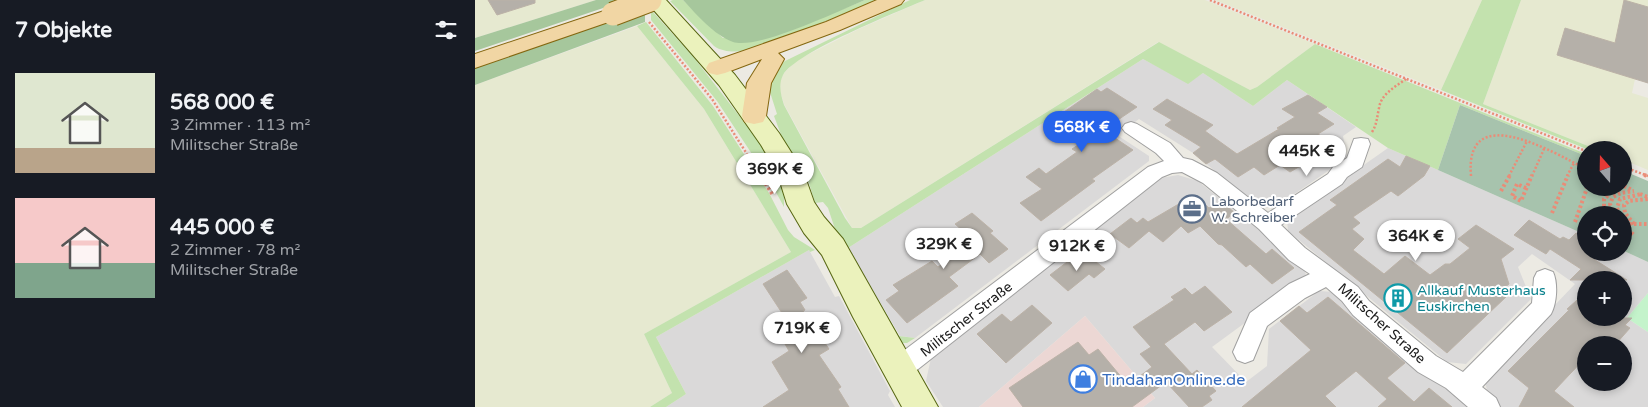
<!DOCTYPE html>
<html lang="de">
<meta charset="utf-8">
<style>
:root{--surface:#171b24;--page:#20242c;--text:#f1f3f6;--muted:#9ea1a6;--accent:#2563eb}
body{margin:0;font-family:"Varela Round",sans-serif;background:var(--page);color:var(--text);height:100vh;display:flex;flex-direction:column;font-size:19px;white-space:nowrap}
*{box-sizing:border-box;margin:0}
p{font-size:16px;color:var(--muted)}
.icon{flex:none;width:28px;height:28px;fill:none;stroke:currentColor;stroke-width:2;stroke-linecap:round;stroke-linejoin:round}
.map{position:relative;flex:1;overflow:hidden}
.side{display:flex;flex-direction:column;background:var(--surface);width:475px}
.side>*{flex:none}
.needle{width:32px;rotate:340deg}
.tools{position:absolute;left:1102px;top:141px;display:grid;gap:10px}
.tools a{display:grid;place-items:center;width:55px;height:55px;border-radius:50%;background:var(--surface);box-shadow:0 2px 8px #0003;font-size:25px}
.price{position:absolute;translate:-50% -42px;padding:0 11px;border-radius:18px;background:#fff;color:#222;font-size:16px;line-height:32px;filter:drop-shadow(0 1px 2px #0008)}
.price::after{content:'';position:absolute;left:50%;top:30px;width:15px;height:11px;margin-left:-8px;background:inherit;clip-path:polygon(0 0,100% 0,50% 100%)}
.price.active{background:var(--accent);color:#fff}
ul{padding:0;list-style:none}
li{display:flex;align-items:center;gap:15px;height:125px;padding:0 15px}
li span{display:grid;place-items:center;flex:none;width:140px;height:100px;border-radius:0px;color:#555}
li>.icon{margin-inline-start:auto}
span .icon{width:60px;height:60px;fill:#fffc;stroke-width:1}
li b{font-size:21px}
h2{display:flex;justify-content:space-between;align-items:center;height:60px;padding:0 15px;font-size:21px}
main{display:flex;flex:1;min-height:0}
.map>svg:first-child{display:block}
.residential{fill:#dad9d9;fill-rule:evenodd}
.commercial{fill:#ecd7d4}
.farmland{fill:#e6e9d0}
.grass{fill:#c3e2ae}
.forest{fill:#a6c79c}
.cemetery{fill:#a7c3ad}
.park{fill:#c4f3cb}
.building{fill:#b5b0a9;stroke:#bcb2a7}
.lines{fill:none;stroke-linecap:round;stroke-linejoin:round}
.street-casing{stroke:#a0a0a0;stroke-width:2}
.secondary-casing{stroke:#566611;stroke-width:2}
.primary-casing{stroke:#846710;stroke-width:2}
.path-far1{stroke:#ea8c77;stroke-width:2.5;stroke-dasharray:2 2;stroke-linecap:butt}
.path{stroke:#ea8c77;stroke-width:4;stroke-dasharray:2.5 2.5;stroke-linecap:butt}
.street{fill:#fff;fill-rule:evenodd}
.secondary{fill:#ebf2bc;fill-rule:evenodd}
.primary{fill:#f1d6a4;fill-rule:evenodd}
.primary-bridge-casing{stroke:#846710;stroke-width:25;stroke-linecap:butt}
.primary-bridge{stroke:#f1d6a4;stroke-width:23}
.labels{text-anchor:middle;stroke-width:4;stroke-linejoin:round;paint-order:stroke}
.service-label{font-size:14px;fill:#4e5e75;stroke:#fff;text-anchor:start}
.culture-label{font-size:14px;fill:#0d838f;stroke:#fff;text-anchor:start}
.street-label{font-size:14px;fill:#1c1c1c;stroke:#fff}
.near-shop-label{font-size:16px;fill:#366cbe;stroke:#fff;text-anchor:start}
</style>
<main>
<section class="side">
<h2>7 Objekte<svg class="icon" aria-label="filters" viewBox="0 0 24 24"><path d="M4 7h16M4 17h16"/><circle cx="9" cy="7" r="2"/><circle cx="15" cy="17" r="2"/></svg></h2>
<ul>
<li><span style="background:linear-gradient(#dfe7d0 75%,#b9a48a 0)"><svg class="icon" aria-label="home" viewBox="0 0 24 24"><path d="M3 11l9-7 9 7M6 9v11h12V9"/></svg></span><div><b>568 000 €</b><p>3 Zimmer · 113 m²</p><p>Militscher Straße</p></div></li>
<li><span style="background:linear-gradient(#f6c9c9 65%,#7fa58c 0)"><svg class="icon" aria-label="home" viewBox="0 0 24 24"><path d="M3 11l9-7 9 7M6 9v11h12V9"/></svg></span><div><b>445 000 €</b><p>2 Zimmer · 78 m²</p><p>Militscher Straße</p></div></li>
</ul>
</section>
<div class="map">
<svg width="1173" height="407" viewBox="0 0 1173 407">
<rect width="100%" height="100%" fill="#eceae3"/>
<path class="residential" d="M668,59L713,83L728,73L778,106L812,80L881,127L868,136L872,158L799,208L784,207L718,153L664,119L642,135L674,156V161L440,338L425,336L373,248Z
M913,148L1111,235V252L1149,251L1173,262V293L1152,318L1173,332V407H1026L1014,397L1009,379L1100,284L1057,254L1043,267L1056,299L991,364L972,362L813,231L812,219ZM1111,280H1149V318H1111ZM1111,345H1149V382H1111Z
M703,175L723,181L830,267L831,278L737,347L771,382L792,366L794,329L844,291L859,292L994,407H668L680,398L610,316L504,407H468L451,381L456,358L686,178Z
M334,250L360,297L364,296L415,391L413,395L420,407H191L211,394L181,337Z"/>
<path class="commercial" d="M610,316L680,398L668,407H504Z"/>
<path class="farmland" d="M0,0H121L0,38Z
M450,0H730L840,44L782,87L775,90L683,42L386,228H377L309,104L305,91V81L309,73L322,60L384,29Z
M740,0H1007L966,90Z
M1046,0H1173V83L1160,79L1157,93L1173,98V170L1149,160V150H1123L1008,104Z
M162,26L229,109L316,252L169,334L197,393L175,407H0V85Z"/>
<path class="grass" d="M198,0H208L248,38L341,20L390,0H403L324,32L268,51C259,52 247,52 239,46L195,1Z
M435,0H450C422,12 321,52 308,75C303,85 306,95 309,105L370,218L377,228H386L684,42L775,90L782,87L840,44L1111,154V156L985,105L963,170L913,148L812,80L778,106L728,73L713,84L668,59L373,248L424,336L440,338L432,343H425L362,235L353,208L348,202L340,203L334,183L308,140L299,116L302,114L293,86L301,68L310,61Z
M1007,0H1046L1008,104L1123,150H1114L966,90Z
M178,12L220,59L276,131L303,169L309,190V207L296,183L242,101L176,20V13Z
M171,22L238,106L294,193L313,230L319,237L340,250L335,252L334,250L181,337L211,394L191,407H175L197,393L169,334L316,252L229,109L162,26Z"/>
<path class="forest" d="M121,0H152L0,51V38Z
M208,0H390C363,11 283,50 258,42C239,35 222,15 208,0Z
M170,12V22L0,85V68L142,19Z"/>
<path class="cemetery" d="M985,105L1111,156V188H1149V171L1173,181V262L1149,251V215H1111V235L963,170Z"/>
<path class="park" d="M1173,293V332L1152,318Z"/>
<path class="building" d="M13,0H60V3L22,15Z
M1149,0L1173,7V83L1082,55L1090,28L1140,43Z
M632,88L662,107L628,130L658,150L617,179L620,181L566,221L545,203L567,189L551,177L564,168L571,174L602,152L597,149L606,143L596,135L608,128L589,112L622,89L626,92Z
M833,95L852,107L842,113L859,124L843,134L856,143L831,158L834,161L815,172L805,165L789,175L779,167L763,177L740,159L731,164L718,153L726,147L690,125L697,120L678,109L692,99L738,125L730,131L762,154L804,129L802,128L820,117L807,109Z
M931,156L955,166L949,176L923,196L916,191L878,217L885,223L877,229L889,239L878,250L909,274L930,256L955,275L970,264H975L995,248L983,239L1001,225L1039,249L1026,259L1034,284L1025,291L1032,296L972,353L824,232L862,205L855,200L913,159L925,167Z
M719,195L734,208L746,201L760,213L751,219L791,254L797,249L819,268L797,284L775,264L771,267L747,245L743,244L725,226L713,233L706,226L688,242L674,231L654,248L635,234L656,218L662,223L668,218L673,222Z
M497,213L518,231L515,233L533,249L514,263L505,254L474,277L483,286L432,323L411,300L424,291L418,285L457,261L463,267L491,247L480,237L488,231L480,224Z
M1054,220L1085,239L1088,237L1094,240L1101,233L1111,240V252L1120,256L1117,258L1152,280H1095L1106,269L1075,249L1071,254L1039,235Z
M611,254L630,269L619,278L614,274L593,291L575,275L596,259L600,263Z
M312,270L332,298L325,302L330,310L328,311L354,349L344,355L366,387L363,389L374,407H288L314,390L297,362L314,351L310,344L322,336L288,284Z
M730,286L757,312L729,331L720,322L689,344L717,374L722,370L741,391L734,396L737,400L727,407H714L691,382L657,407H548L534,388L603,342L614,355L623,349L653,385L677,367L665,354L676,347L658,327L699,300L696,297L710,288L717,295Z
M1111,292V318H1157L1150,325L1155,328L1140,345H1111V357L1079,391L1099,407H1044L1054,388L1033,371L1094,310L1092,309Z
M853,297L930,363L912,378L939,402L954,388L977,407H903L912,399L881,371L850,396L861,407H767L836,350L805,321L824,306L832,313Z
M557,305L577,323L531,363L502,334L527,314L536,322Z"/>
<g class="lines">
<g class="street-casing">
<path id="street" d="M656,122L662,124L695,143L708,158L717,160L742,173L793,213L853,174L858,167L872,158L879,139L886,138L893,139L895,144L887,167L872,177L867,184L806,225L830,248L883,287L894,301L961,356L988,372L1057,303L1059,278L1062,272L1070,269L1078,272C1083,283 1082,303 1076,314L1007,387L1021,398L1025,407H993L971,388L943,372L878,315L867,301L851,287L830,298L792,326L778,360L770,363L762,360L758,352L775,313L814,284L835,274L814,260L784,229L728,183L707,172L697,173L687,177L433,377L424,380L415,377L412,369L415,361L673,167L689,161L681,153L650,132L647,128L650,124Z"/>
</g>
<g class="secondary-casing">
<path id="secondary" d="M170,0H191L260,75L304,133L328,171L339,202L349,217L368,239L463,407H427L378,317L347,255L329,233L312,204L302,172L286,145L244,85Z"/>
</g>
<g class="primary-casing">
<path id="primary" d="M402,0H429L426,4L365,30L303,53L309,59L296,83L291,116L288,122L279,124L270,122L267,116L272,83L287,59L250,73L242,75L234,73L231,68L234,63L351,22Z
M138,8L145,10L148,14L145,18L0,68V54Z"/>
</g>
<path class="path-far1" d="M735,0L1111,151
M174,22L237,99L286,176
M897,132C902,124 902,117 904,108C906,94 920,87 931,79
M1149,167L1173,176
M996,176C989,99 1078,152 1111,169
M1034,176L1052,141
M1057,176L1069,149
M1092,176L1099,163"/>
<path class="path" d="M285,175L298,195
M1169,175L1173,176
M1149,186L1157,190
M1051,188L1042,184L1037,196L1046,201L1057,175
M1026,191L1035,175
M1165,194L1173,197
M1077,213L1093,175
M1134,215L1129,206V199L1139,190
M1139,215L1135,204L1138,197L1146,193L1159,191
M1145,215L1142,208L1145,199L1166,194
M1100,222L1112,188
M1149,224H1173
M1159,224L1150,213L1149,205L1154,201L1173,199
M1149,226L1159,235
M1149,231L1155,236"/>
<use href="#street" class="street"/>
<use href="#secondary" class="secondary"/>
<use href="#primary" class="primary"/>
<g class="primary-bridge-casing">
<path id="primary-bridge" d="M138,14L175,0"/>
</g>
<use href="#primary-bridge" class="primary-bridge"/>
</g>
<defs>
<g id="office-ring" transform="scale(1.4375)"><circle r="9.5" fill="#fff" stroke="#5c6f8a" stroke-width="1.5"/><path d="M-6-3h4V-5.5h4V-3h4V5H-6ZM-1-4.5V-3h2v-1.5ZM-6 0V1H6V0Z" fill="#5c6f8a"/></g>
<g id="building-ring" transform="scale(1.4375)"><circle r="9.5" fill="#fff" stroke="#0f9aa8" stroke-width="1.5"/><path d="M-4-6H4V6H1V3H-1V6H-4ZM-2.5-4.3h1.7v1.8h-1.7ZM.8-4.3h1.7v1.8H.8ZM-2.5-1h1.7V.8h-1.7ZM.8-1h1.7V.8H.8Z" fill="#0f9aa8"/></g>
<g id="shop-ring" transform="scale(1.4375)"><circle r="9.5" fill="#fff" stroke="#3f7fe0" stroke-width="1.5"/><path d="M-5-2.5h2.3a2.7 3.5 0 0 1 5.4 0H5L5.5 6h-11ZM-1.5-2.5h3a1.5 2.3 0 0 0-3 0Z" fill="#3f7fe0"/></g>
</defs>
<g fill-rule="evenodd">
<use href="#office-ring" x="717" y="209"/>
<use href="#building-ring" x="923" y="298"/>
<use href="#shop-ring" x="608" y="379"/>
</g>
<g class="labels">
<g class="service-label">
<text x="736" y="206">Laborbedarf<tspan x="736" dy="16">W. Schreiber</tspan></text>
</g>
<g class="culture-label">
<text x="942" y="295">Allkauf Musterhaus<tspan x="942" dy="16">Euskirchen</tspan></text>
</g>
<g class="street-label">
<text transform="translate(491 319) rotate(-38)" y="5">Militscher Straße</text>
<text transform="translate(907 323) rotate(42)" y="5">Militscher Straße</text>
</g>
<g class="near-shop-label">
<text x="627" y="385">TindahanOnline.de</text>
</g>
</g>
</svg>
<div class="tools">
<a><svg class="needle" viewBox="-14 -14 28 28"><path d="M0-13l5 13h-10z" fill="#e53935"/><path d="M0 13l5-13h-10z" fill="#9ea1a6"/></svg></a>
<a><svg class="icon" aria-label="locate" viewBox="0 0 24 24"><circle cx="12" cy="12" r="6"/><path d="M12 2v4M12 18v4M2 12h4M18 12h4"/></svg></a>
<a>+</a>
<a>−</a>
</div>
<b class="price active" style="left:607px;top:153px">568K €</b>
<b class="price" style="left:832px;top:177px">445K €</b>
<b class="price" style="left:300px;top:195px">369K €</b>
<b class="price" style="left:941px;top:262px">364K €</b>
<b class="price" style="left:469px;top:270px">329K €</b>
<b class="price" style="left:602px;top:272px">912K €</b>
<b class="price" style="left:327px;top:354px">719K €</b>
</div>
</main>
